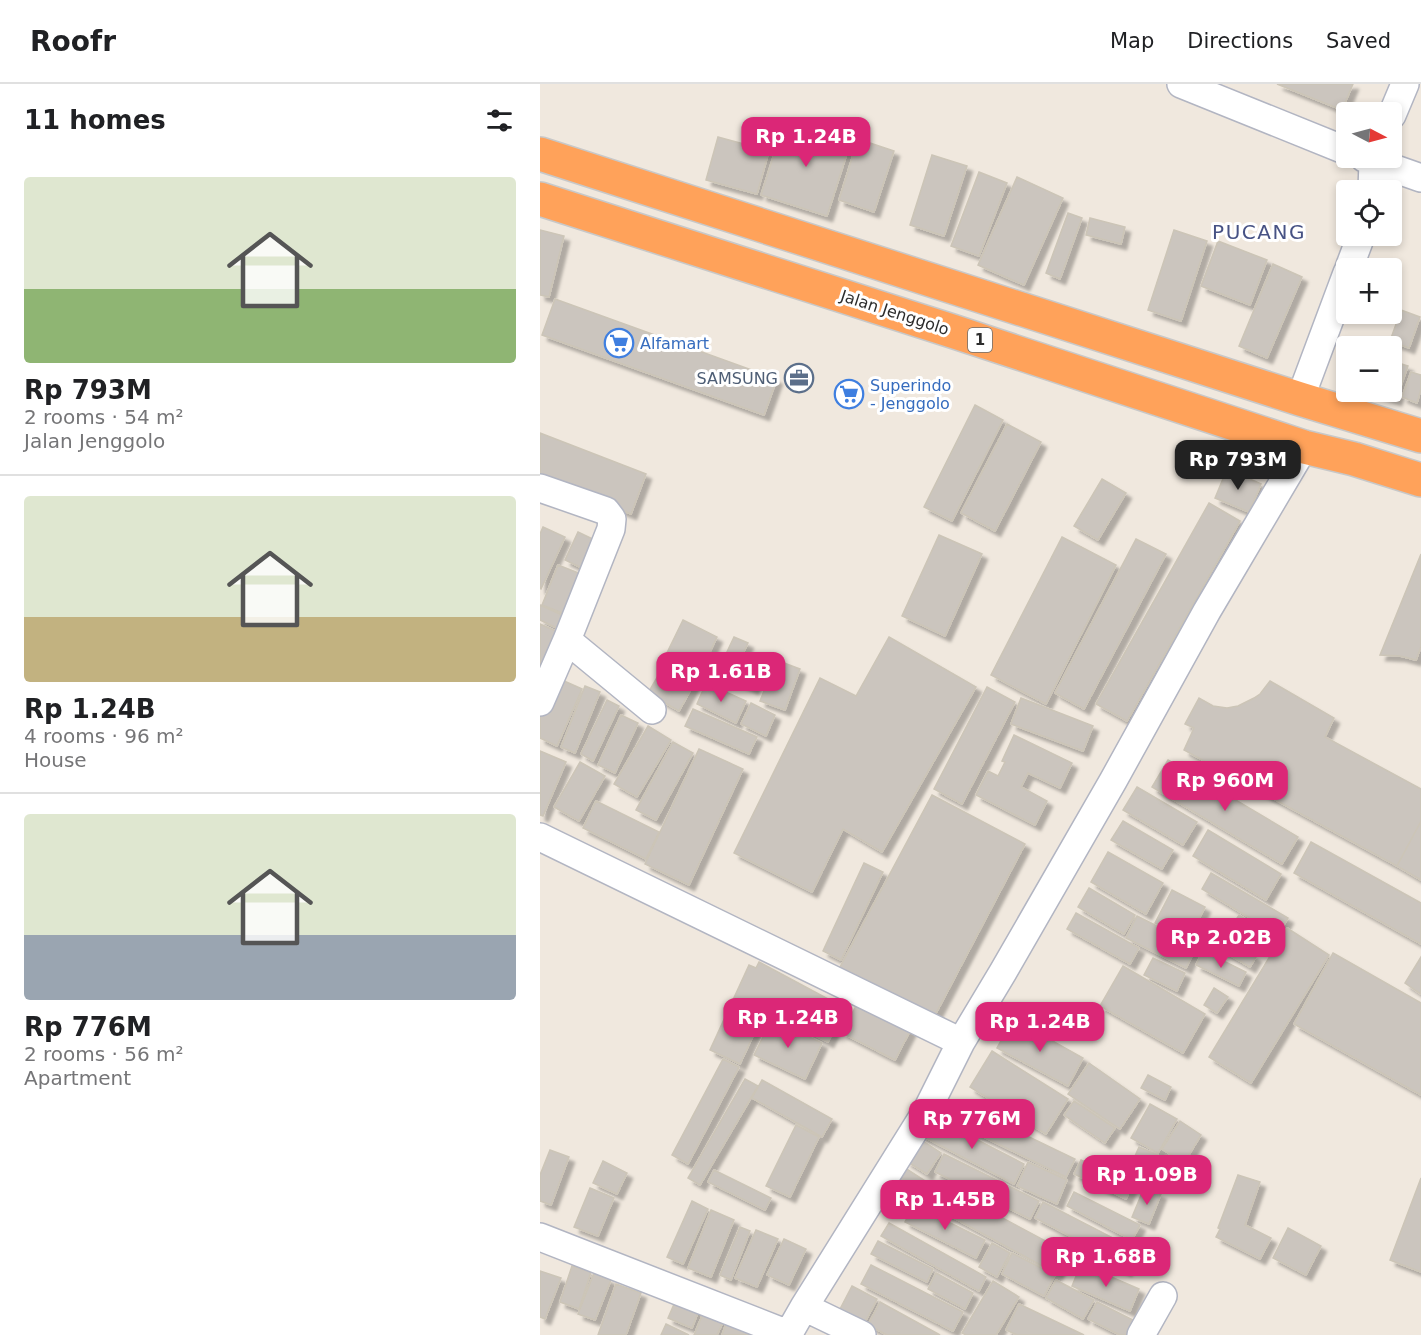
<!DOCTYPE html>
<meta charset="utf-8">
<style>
:root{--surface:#fff;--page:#f6f6f6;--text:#202124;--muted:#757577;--line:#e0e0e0;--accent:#db2777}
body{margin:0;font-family:"DejaVu Sans",sans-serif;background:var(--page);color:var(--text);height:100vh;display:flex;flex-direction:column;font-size:22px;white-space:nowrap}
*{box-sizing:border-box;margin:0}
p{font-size:20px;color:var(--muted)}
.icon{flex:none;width:33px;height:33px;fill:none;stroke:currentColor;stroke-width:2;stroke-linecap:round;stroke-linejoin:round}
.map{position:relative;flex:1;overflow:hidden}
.sheet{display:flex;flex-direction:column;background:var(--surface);width:540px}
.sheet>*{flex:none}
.needle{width:39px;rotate:96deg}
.tools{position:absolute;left:796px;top:18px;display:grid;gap:12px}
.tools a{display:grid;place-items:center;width:66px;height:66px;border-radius:6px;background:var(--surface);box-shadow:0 3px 9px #0003;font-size:30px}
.price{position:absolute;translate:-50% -51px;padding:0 14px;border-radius:12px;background:var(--accent);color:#fff;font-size:20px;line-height:39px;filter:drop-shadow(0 2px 3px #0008)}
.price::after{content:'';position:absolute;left:50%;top:36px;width:18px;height:14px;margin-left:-9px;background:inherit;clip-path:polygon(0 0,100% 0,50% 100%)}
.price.active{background:#222;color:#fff}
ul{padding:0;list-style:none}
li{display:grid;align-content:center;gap:12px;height:318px;padding:0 24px}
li+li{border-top:2px solid var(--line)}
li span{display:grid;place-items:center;height:186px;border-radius:6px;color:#555}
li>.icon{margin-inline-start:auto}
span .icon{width:108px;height:108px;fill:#fffc;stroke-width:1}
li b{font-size:26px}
h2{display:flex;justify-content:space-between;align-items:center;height:72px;padding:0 24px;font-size:26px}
header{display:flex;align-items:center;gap:36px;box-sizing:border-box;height:84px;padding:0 30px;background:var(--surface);border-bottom:2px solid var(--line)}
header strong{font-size:28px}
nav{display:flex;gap:33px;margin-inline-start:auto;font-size:21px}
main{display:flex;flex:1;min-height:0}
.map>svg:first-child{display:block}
.building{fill:#cbc5be;stroke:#ccc5b7;stroke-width:1.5;filter:url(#shadow)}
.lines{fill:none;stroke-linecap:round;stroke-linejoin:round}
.minor-casing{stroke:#b2b5c2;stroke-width:30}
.highway-casing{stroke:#c8c8c8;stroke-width:36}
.minor{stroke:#fff;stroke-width:27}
.highway{stroke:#ffa25a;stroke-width:33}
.labels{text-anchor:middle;stroke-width:6;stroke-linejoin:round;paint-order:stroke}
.shield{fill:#fff;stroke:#6c6c6c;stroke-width:1.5}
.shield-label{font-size:15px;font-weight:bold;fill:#2d2d2d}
.street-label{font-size:16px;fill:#2d2d2d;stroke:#fff}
.shop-label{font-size:16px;fill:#366cbe;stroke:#fff;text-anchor:start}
.service-label{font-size:16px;fill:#4e5e75;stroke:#fff;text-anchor:end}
.quarter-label{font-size:20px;letter-spacing:1.5px;fill:#475284;stroke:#fff}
</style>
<header>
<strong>Roofr</strong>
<nav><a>Map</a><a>Directions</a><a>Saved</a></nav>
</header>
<main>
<section class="sheet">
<h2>11 homes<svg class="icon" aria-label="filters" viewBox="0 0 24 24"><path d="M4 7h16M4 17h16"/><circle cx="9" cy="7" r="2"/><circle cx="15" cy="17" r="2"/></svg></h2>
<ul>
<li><span style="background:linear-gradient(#dfe7d0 60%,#8fb573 0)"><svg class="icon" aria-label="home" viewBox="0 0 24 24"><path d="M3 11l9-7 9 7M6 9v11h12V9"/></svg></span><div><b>Rp 793M</b><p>2 rooms · 54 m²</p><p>Jalan Jenggolo</p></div></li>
<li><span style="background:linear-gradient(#dfe7d0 65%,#c2b280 0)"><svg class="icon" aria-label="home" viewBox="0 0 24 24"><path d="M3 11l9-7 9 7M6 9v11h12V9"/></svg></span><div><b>Rp 1.24B</b><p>4 rooms · 96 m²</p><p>House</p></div></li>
<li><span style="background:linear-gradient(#dfe7d0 65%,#9aa5b1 0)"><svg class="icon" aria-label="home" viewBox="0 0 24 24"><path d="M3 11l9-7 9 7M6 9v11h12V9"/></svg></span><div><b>Rp 776M</b><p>2 rooms · 56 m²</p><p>Apartment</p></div></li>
</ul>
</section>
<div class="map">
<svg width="881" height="1251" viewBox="0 0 881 1251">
<defs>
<filter id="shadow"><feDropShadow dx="5.5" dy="5.5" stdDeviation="1.5" flood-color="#0004"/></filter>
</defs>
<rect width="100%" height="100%" fill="#f0e8de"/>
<path class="building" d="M737,0H813L802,26Z
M245,36L311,57L287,132L221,111Z
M178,53L229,67L217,110L166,96Z
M318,55L354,67L334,128L299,116Z
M392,71L427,82L404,152L370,141Z
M439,88L467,99L439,172L411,162Z
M477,93L523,114L484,201L438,181Z
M528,129L542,134L520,195L506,189Z
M550,134L585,143L581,160L546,151Z
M0,146L24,152L9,213L0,211Z
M634,146L667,157L641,237L608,226Z
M678,157L727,176L710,221L661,202Z
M733,180L762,193L727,274L699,262Z
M15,215L237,295L224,331L2,251Z
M861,226L880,233L869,264L850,257Z
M852,277L868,282L856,316L834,309L852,308Z
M871,288L881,291V305L877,319L862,313Z
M435,321L463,336L412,437L384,423Z
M467,340L501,358L455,447L421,429Z
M0,349L106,390L91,430L0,394Z
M687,385L721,400L709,428L675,414Z
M562,395L586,409L558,456L534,442Z
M669,419L700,437L587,637L556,620Z
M3,443L25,453L1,505L0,504V450Z
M38,448L59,458L46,486L25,476Z
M399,451L442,470L405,552L362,532Z
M522,453L576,481L506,620L451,591Z
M596,455L626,470L544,625L515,609Z
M881,470V563L876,576L860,572L840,571Z
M18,481L46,492L30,532L2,521Z
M0,521L31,535L25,548L0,536Z
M143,536L177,553L159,591L124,575Z
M0,540L18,548L0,589Z
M194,553L208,559L199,578L185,572Z
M349,553L436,603L342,768L303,745L272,808L194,769L280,594L316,612Z
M184,576L219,592L213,605L178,589Z
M236,576L260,585L245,626L220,617Z
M126,578L156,596L139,627L108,609Z
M15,593L42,605L17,662L0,654V628Z
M730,597L794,634L785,653L881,705V737L857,782L644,666L654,644L645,640L659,614L673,622L687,624L698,622L714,614L720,610Z
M166,599L206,617L196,639L157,620Z
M45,602L60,608L35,669L21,663Z
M447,603L475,618L422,720L394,705Z
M481,614L553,642L543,667L471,640Z
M67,616L79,622L53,677L41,670Z
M211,619L235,631L226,652L201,640Z
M153,625L217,653L209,670L145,642Z
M81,631L98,639L75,689L58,681Z
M108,642L131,656L97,713L74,700Z
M474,651L532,679L520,704L488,689L481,703L507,717L495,741L436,711L448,687L458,692L465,678L462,677Z
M133,658L153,669L116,736L96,726Z
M159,665L203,685L149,801L105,780Z
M0,667L26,678L3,732L0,731Z
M628,676L758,753L742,780L612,703Z
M40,678L65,692L39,737L14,723Z
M597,703L657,738L643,761L583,726Z
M392,711L485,760L393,935L299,885Z
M56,717L119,748L106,775L43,744Z
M583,737L633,766L622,785L571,756Z
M881,737V796L857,782Z
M668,746L741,790L726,816L653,772Z
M771,758L881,819V860L754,789Z
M568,768L623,799L606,830L551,798Z
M324,779L343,788L301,876L283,867Z
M671,789L748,834L738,851L662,805Z
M549,804L595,831L584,850L538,823Z
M632,806L665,823L648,856L615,839Z
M536,829L599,864L590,880L527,845Z
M699,831L736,855L728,868L690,845Z
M597,832L657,862L646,884L586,854Z
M747,844L789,871L711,999L669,973Z
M675,849L716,873L710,883L669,859Z
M663,867L706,888L699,902L656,881Z
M793,869L881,919V1011L754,940Z
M881,873V910L865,899Z
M613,874L645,889L637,907L604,891Z
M219,878L305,924L288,958L225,926L200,980L170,966L209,881L216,884Z
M583,882L665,930L643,969L560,922Z
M674,904L688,913L677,929L664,921Z
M318,918L371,945L355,976L302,949Z
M232,935L282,959L265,995L214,971Z
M473,935L543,974L528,1002L457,964Z
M452,967L528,1015L506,1050L430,1003Z
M183,975L199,983L148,1080L132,1071Z
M549,979L600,1015L580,1045L528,1010Z
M608,991L631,1003L625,1016L601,1004Z
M205,995L218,1002L160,1101L148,1094Z
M222,996L292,1035L282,1053L212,1014Z
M534,1017L575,1044L565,1059L524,1031Z
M610,1020L637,1035L618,1069L591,1054Z
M431,1025L535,1075L526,1093L423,1043Z
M391,1032L484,1080L474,1100L380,1051Z
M640,1037L661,1051L644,1079L622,1065Z
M256,1041L279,1053L250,1113L226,1102Z
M380,1055L401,1069L387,1090L366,1077Z
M599,1063L618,1071L611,1089L591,1081Z
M10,1066L29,1073L11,1121L0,1117V1091Z
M404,1070L499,1117L490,1135L395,1088Z
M541,1076L593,1100L586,1115L534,1090Z
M63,1077L87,1089L77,1110L53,1099Z
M488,1078L527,1096L517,1120L477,1102Z
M365,1084L393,1102L380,1123L352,1105Z
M174,1086L231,1114L225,1126L168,1098Z
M698,1091L720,1098L705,1141L731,1154L720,1175L676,1153L680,1145L678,1144Z
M881,1094V1188L850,1176Z
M401,1101L528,1169L517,1190L390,1121Z
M50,1104L74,1114L58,1152L34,1143Z
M604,1104L621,1110L609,1140L592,1133Z
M534,1108L600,1141L592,1156L527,1122Z
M152,1117L168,1125L143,1180L127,1173Z
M503,1118L575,1155L567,1171L495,1134Z
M374,1121L445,1156L436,1174L365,1138Z
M171,1126L194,1136L171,1193L148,1184Z
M349,1139L446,1193L439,1207L341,1152Z
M200,1143L210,1147L191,1196L180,1191Z
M748,1144L781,1162L766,1191L733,1174Z
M216,1146L238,1155L217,1203L195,1194Z
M244,1155L266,1165L249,1201L227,1191Z
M577,1156L596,1165L586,1187L567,1178Z
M338,1157L393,1185L387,1198L331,1170Z
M452,1159L470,1169L457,1193L439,1183Z
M472,1169L515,1191L504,1212L462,1190Z
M541,1180L599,1205L590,1227L532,1202Z
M331,1181L423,1228L413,1247L321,1200Z
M32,1182L51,1188L39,1225L20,1218Z
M0,1187L21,1194L5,1235L0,1233Z
M54,1189L71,1196L55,1236L38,1230Z
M396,1189L433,1209L425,1225L388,1205Z
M516,1196L554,1216L543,1235L506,1214Z
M453,1197L479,1213L456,1251H426L422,1249Z
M76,1200L101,1209L86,1251H58Z
M312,1202L337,1215L323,1242L298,1229Z
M138,1211L161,1221L152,1244L128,1234Z
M340,1218L400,1251H347L328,1241Z
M557,1218L593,1236L586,1251H580L548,1235Z
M479,1220L544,1251H477L466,1246Z
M164,1227L184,1236L177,1251H154Z
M187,1237L209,1246L207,1251H182Z
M126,1240L149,1251H121Z"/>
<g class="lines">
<g class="minor-casing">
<path id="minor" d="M641,0L807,67
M852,31L865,0
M824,74L881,94
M832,106L833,77L835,74
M809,184L821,152
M760,315L807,189
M0,404L66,427L72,435L71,445L27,556L112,626
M0,618L27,556
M0,753L421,958
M0,1153L248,1250
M264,1223L322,1251
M248,1251L264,1223L387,1026L421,958L463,888L573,697L667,527L764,363
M601,1251L623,1212"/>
</g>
<g class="highway-casing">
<path id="highway" d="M0,70L760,315L881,352
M0,115L412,247L764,363L814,375L881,396"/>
</g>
<use href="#minor" class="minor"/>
<use href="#highway" class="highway"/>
</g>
<defs>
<g id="supermarket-ring" transform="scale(1.5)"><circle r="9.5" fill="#fff" stroke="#3f7fe0" stroke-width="1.5"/><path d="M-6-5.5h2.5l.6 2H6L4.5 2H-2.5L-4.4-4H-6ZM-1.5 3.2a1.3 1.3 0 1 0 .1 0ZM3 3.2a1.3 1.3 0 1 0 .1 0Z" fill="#3f7fe0"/></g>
<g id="office-ring" transform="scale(1.5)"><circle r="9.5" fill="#fff" stroke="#5c6f8a" stroke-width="1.5"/><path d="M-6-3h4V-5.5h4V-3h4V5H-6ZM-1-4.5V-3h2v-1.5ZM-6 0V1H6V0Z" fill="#5c6f8a"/></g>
</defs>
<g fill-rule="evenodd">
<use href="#supermarket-ring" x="79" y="259"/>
<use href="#office-ring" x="259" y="294"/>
<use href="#supermarket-ring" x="309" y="310"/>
</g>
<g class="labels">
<rect class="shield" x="428" y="244" width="24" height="24" rx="4.5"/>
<g class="shield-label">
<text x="440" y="261">1</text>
</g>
<g class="street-label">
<text transform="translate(355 228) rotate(18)" y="6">Jalan Jenggolo</text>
</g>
<g class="shop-label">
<text x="100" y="265">Alfamart</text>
<text x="330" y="307">Superindo<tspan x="330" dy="18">- Jenggolo</tspan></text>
</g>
<g class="service-label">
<text x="238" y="300">SAMSUNG</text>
</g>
<g class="quarter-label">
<text x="719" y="155">PUCANG</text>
</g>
</g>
</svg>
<div class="tools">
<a><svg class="needle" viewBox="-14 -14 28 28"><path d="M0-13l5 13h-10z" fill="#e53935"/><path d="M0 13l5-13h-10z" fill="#757577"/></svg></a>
<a><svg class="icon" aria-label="locate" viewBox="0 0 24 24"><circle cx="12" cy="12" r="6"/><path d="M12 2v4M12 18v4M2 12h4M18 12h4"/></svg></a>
<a>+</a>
<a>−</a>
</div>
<b class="price" style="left:266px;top:84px">Rp 1.24B</b>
<b class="price active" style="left:698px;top:407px">Rp 793M</b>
<b class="price" style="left:181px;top:619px">Rp 1.61B</b>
<b class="price" style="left:685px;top:728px">Rp 960M</b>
<b class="price" style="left:681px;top:885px">Rp 2.02B</b>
<b class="price" style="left:248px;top:965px">Rp 1.24B</b>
<b class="price" style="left:500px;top:969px">Rp 1.24B</b>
<b class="price" style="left:432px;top:1066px">Rp 776M</b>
<b class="price" style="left:607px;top:1122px">Rp 1.09B</b>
<b class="price" style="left:405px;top:1147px">Rp 1.45B</b>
<b class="price" style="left:566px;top:1204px">Rp 1.68B</b>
</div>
</main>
